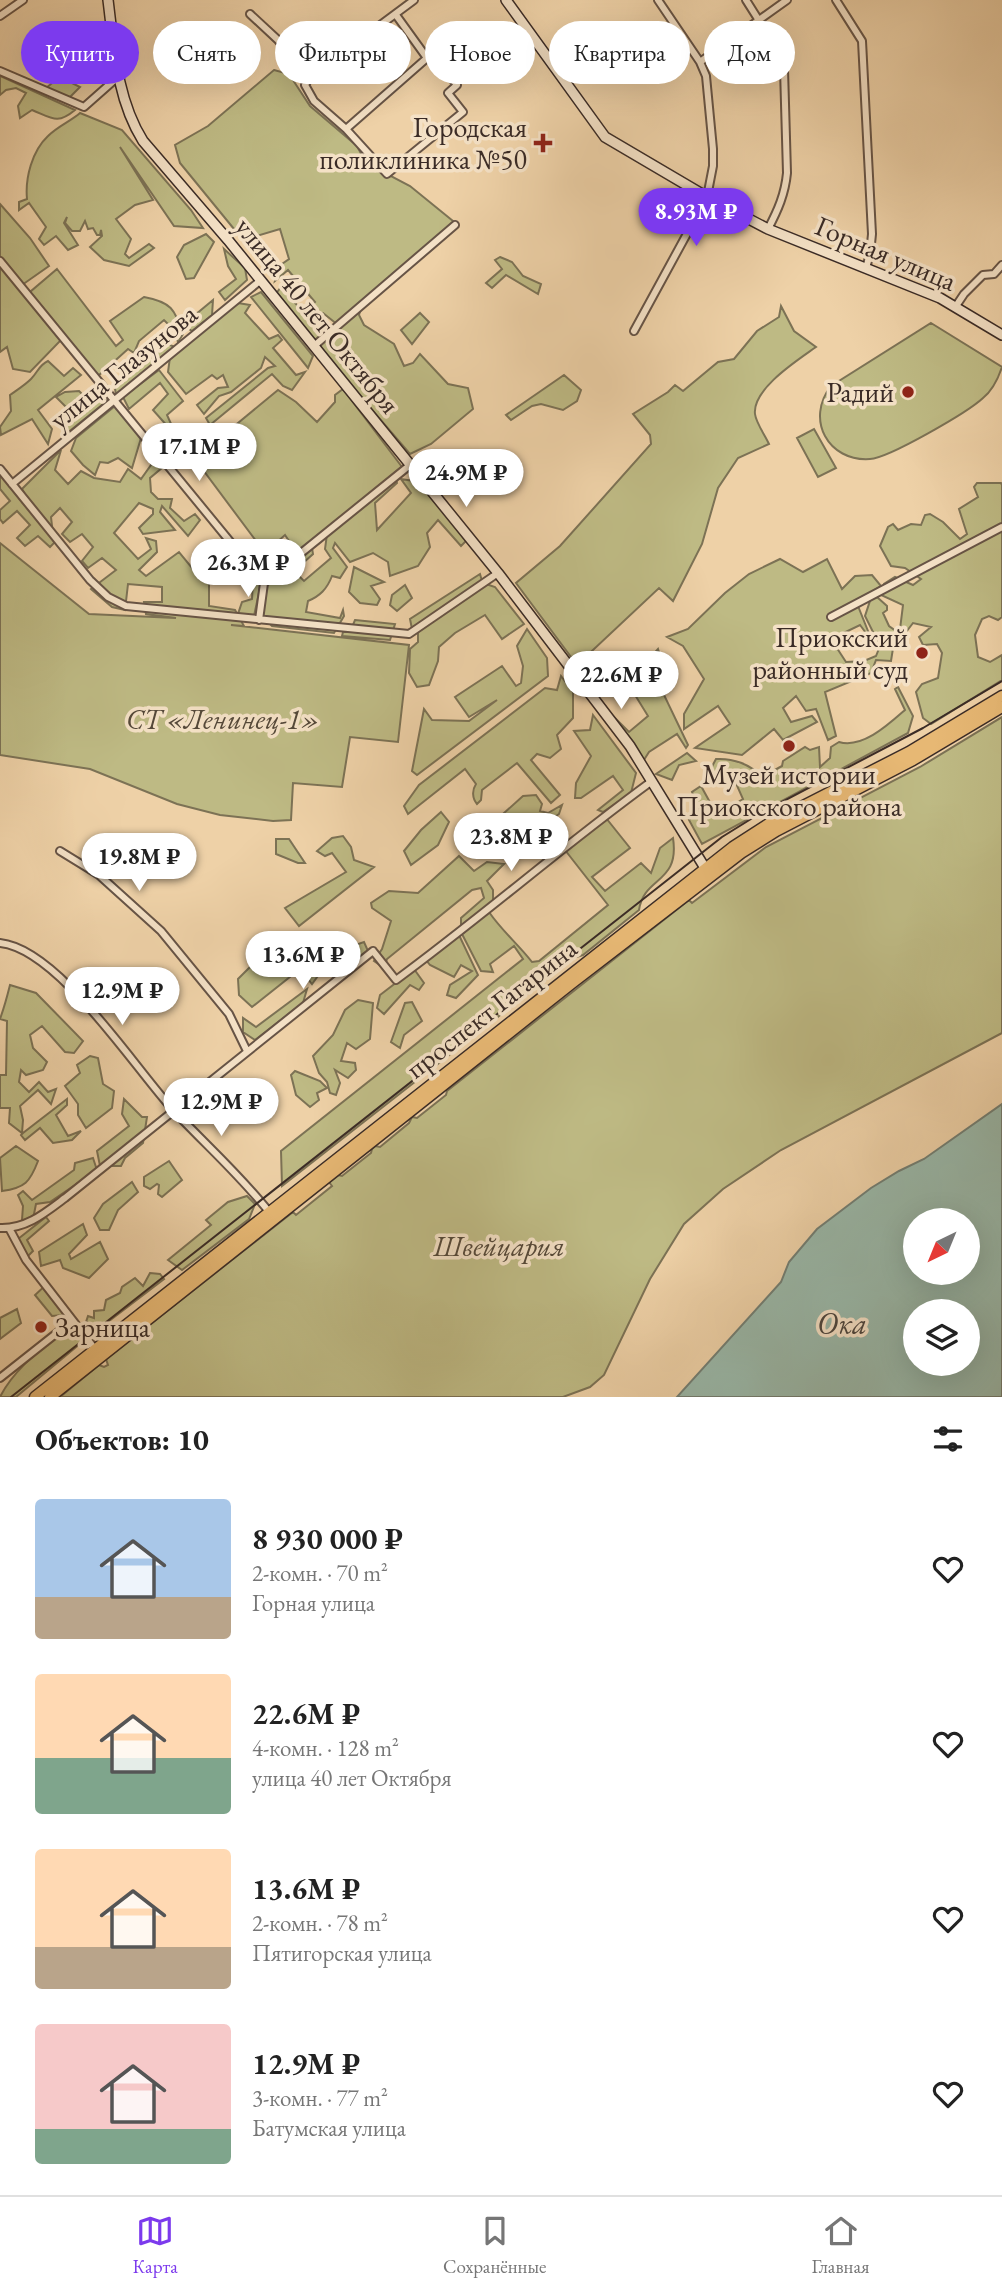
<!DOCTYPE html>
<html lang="ru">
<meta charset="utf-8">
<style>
:root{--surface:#fff;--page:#f2f2f2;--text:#222;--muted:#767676;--line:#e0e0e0;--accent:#7c3aed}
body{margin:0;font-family:"EB Garamond",serif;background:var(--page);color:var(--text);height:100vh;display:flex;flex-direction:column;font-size:26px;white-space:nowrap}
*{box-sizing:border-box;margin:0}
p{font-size:23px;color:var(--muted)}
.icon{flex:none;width:38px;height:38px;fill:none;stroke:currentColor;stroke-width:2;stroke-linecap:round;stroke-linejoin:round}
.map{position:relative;height:1397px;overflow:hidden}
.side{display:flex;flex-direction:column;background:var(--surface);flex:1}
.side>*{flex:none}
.top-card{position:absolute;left:21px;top:21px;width:961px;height:63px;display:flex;gap:14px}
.needle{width:46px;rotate:223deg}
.buttons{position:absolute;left:903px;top:1208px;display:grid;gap:14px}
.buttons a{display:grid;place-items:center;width:77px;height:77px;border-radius:50%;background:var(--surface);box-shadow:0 7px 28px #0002;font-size:35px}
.price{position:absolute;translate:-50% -60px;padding:0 16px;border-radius:24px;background:#fff;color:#222;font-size:23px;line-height:46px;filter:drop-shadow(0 2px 4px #0008)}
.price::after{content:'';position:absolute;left:50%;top:42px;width:21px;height:16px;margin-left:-10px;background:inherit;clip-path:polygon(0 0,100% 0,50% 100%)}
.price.current{background:var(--accent);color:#fff}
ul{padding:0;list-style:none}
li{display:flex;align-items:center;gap:21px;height:175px;padding:0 35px}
li span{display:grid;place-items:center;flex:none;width:196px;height:140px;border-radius:7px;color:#555}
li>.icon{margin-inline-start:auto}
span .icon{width:84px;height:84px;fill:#fffc;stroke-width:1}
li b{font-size:30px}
h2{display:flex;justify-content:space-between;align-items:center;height:84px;padding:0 35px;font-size:30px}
.tag{padding:0 24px;border-radius:32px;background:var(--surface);box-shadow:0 7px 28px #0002;font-size:24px;line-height:63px}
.tag.current{background:var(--accent);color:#fff}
.dock{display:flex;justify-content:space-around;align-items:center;height:98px;border-top:2px solid var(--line);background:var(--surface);font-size:19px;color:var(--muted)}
.dock a{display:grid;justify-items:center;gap:4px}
.dock .current{color:var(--accent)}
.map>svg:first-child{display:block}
.green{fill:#beba84;stroke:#7c7255;stroke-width:2}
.water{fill:#99b7a8;stroke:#737f74;stroke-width:2;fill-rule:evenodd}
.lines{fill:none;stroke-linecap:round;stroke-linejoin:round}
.street-casing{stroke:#675446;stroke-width:10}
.secondary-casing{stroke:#3a2b26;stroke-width:12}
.primary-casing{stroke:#3a2b26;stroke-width:13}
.street{stroke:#f4e1c6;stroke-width:6}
.secondary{stroke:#f4e1c6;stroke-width:9}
.primary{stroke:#e7b874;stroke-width:10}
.tram{stroke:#3a2b26;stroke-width:2}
.poi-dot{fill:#8f2418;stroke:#f4e1c6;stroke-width:2.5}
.labels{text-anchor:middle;stroke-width:7;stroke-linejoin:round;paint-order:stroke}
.poi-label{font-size:28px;fill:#3a2b26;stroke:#f4e1c6;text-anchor:end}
.street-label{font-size:28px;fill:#3a2b26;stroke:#f4e1c6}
.park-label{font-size:28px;font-style:italic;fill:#544839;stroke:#f4e1c6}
.water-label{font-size:30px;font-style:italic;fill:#4d4740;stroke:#f4e1c6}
</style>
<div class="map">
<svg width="1002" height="1397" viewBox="0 0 1002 1397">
<rect width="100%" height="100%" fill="#eed1a7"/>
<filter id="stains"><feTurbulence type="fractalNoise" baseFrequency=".00286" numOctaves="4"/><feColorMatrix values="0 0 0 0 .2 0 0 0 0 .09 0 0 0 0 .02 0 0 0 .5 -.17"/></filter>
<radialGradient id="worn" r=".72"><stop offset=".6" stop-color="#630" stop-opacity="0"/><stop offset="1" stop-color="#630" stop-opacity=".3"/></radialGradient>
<path class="green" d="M274,70L289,74L310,106L357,146L366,163L410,186L453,221L454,228L361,308L359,315L364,325L394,344L404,366L413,363L420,354L448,384L468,388L473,409L431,444L410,454L317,346L339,332L338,325L323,313L312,322L322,334L314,342L275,295L281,287L304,313L315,302L288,270L275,281L279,266L289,259L280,229L243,240L180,163L175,145L208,126Z
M0,76L75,110C57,125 52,118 32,110L20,118L18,106L26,93L16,88L6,90L0,95Z
M64,79L80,87L69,98L46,88L56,80Z
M80,113L122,130L191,210L203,228L174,226L120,147L153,200L135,205L116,219L131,239L125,254L129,258L149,244L154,248L129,266L104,260L90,247L102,236L101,230L100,235H97L93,228L88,229L85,221L80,231H72L65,223L67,217L64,223L78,245L68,250L56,236L44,245L39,239L46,227L29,203L19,210V202L27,199C25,178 32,151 48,136C58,126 71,121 80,113Z
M0,204L30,238L49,266L22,285L0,256Z
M206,234L214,242L194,278L186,279L177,257L184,245Z
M224,249L245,268L247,280L225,300L219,292L236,279L228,266Z
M500,257L512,262L523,276L541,284L538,294L506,275L492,288L486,283L502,269L495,260Z
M0,266L61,340L30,372L13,369L7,347L0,352Z
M57,269L116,346L123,340L110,321L144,297C171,302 175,309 183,334L178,342L173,329L164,320L139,341L134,353L128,349L98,376L30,292Z
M261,292L313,356L308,368L251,297Z
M213,300L212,315L192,331L183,325Z
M238,303L250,305L245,313L269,339L278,335L282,340L273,348L296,375L305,372L292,390L283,386L272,374L210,425L206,418L268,368L275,366L265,357L261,368L231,392L219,396L204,414L197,405L218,388L228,387L223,375L217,379L212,375L186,394L168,372L170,357Z
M781,306L794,331L816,347C798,360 752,389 755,414C756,423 765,435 769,444L738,458L718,488L702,544L673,601L659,588L577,665L516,583L560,546L651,444L650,435L633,414L668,392L675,385L683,391L718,362L734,359L757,331L779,317Z
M420,313L429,322L412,344L401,330Z
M931,323L1002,367C998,379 993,390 983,398C968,412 889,458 870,459C828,462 805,419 831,386Z
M165,343L175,347L116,395L114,382Z
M48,361L64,376L73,368L81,375L38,410L52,429L48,444L32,419L1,435L0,427L11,411L10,395C17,390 25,385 31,379C38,372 39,365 48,361Z
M159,370L183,401L167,415L177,437L153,410L168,394L160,383L129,409L123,397Z
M564,375L581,390L577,401L563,410L541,404L532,406L511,420L506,415Z
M343,389L402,467L267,577L265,573L293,547L285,535L266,552L262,549L186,447L218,448L221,437L278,390L296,402L317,422L335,402V395Z
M79,391L89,401L102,394L107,401L66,434L63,422L72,413L56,397L65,392Z
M115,406L141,438L132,468L118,458L108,463L100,462L95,475L83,465L71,451L76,438Z
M814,429L836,468L818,477L797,438Z
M61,450L55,470L68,484L81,471L94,478L120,482L128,469L141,479L156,458L163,467L150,478L151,492L158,499H172L170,508L184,521L195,514L200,520L188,536L162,506L160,512L175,530L143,534L139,528L153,514V509L139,503L114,533L138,559L151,549L146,538L156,541L157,552L139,570L146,576L179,552L201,579L209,583V606L235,610L244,626L231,625L409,645L398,742L350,737L342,787L293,783L291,820L273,821L220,815L177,804L90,769L0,755V543L89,614L176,618L146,614L144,602H162V587L128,584L125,610L112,607L91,589L116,570L102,558L88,568L82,561L93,547L82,534L70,542L62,534L72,522L60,508L51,517L54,543L50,547L38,536L25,546L17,538L30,525L17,511L3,523L0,519V510L10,501L0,489V473L22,502L26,496L22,489Z
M401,479L420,482L467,540L461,546L438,520L427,533L430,547L418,566L390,576L388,562L373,553L350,562L335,543L333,548L347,567L340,578L332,576C327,589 320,596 308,601L306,612L340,618L343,610L344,616L334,633L272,626L262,616L266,587L277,574L312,548L313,554L294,571L304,581L331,558L325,549L327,534L396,480L397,483L375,503L377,530L411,493Z
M977,483H1001L1002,485V617L998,620L989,616L982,619L975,635L978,657L990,662L1002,655V680L931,724L923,718L916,692L922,684L938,678L942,653L937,644L923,645L919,637L931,627L913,623L900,640L894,642L891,661L876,660L871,673L825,692L836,736L828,740L816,709L806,711L796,696L783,708L791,722L812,716L817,722L783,740L774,729L742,755L695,748L730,724L718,706L684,729V714L704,679L683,646L667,637L688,629L725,593L749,574L780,559L803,572L827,559L842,589L855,576L872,575L881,586L856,601L872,641L860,625L831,639L846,662L864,661L876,656L880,646L865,616L871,598L877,597L887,606V610L883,613L889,626L896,631L900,629L903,605L881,595L884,584L895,577L913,585L921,579L905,568L891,566L880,546L888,527L893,524L898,530L911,524L921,525L925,515L930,514L943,522L960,539L967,534L959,509L978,497L974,487Z
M246,565L261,583L254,616L238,614L242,602L252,599L253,580L248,575L236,576L233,582L224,583Z
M354,567L384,582L371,586L380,599L377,605L360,603L349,592Z
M480,574L482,581L412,629L410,619Z
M486,584L495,587L524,624L502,639L485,615L455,633L439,647L438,661L429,685L417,687L409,673L410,649L418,642V631Z
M405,585L412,598L397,611L390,605L392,595Z
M355,620L395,624L390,640L342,636L343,632H350Z
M527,629L547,658L548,676L417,775L412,771L424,709L432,720L469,721L497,700L469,717L455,697L502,666L516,686L521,683L523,666L517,646Z
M658,649L670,688L664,695L688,745L686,748L677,734L649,752L642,763L608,711L629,732L648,716L635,695L632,678Z
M561,676L573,692V718L557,735L561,749L550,758L537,754L531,760L560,795L551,803L517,763L482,790L481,800L477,804C472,798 472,790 476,784L465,769L408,814L404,806L419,785L545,688L557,690Z
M898,687L913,716L908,733L702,844L689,820L699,809L692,792L701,786L717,815L743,799L731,772L713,779L708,774L716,759C733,758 750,764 762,777L782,766L783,761L805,747L810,750L819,747L820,767L830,758L831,747L839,742C862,749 888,725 905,710L895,689Z
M593,715L636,773L631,793L603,812L598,810L623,790L613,776L581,798H575L576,783L591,756L574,731L590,730Z
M1002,717V1033L781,1150L723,1189L684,1224L650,1279L604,1375L590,1387L563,1397H60L99,1365L104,1367L108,1365L106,1359L293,1212L296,1215L332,1186L329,1182L338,1175L342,1176L371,1153L372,1149L375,1146L380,1147L409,1123L412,1117L417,1118L446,1095L447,1091L689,900L692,903L766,847L920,767Z
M687,753L696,761L679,765L672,780L656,774Z
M536,795L542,804L540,811L548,813L562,805L559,814L538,829L511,826L503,814L523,796Z
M441,812L449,822L438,845L411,865L404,851L421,830Z
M606,818L630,848L592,877L605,891L641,863L651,873L660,848L673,838C680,884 644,876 639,910L583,955L573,958L282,1186L281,1151L523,959L514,946L490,964L493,972L481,971L462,934L489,912C502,931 518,944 532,962L539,961L608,905L565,850Z
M343,836L351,847L354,860L374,867L299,926L285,908L346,872L332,853L325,856L317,851L332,838Z
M276,839H289L305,863H298L276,854Z
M459,856L474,871L487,862L504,864L487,881L493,890V903L461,928V918L484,898L481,888L472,890L387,959L384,968L374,961L382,949L391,921L372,908L371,903L389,891L418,893Z
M333,934L345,935L347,948L364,942L368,951L337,977V972L345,965L329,944L311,958L313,951Z
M459,935L478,975L456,998L447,995L450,985L472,971L461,965L454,977L430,965L426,960Z
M307,958L320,973L312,984L300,969L252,1007L239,995L238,979L250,967L292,966Z
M414,969L424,983L419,990L410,985L384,1014L377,1008L380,995Z
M10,985L36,993L83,1041L74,1053L65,1052L42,1026L30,1035L33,1048L47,1062L43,1070L26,1075L21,1070L19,1082L29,1092L39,1082L48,1092L56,1089L51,1104L38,1090L20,1106L23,1120L22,1133L9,1123L10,1108H0V1075H6L7,1021L0,1019C4,1008 7,997 10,985Z
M307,989L303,1003L255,1040L243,1032V1018L256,1027Z
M358,1000L373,1003L370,1039L356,1049L347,1043L341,1061L355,1063L356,1070L348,1078L335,1070L340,1083L336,1095L330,1093L327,1082L319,1073L313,1056L333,1035L345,1010Z
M412,1002L422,1021L404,1035L400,1048L391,1042L405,1003Z
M90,1056L98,1058L103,1084L114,1091L112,1108L86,1128L78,1115V1104L65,1086L80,1073L77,1065Z
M295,1071L320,1081L327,1088L317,1093L319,1100L310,1107L296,1095L291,1075Z
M67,1099V1105L56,1115L68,1136L81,1131L72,1140L53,1143L40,1128L25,1140L21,1135L23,1133Z
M124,1099L142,1117H147L143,1143L125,1158L121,1166H100L97,1151L129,1126L122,1114Z
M16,1146L38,1161C30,1182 25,1188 2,1191L0,1158Z
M93,1158L97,1170L50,1202L36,1204L33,1219L22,1220L23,1206L18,1195L23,1191L32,1200L74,1170L75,1163Z
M169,1161L182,1180L162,1197L158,1194L159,1185L157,1184L150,1189L144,1186V1177Z
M132,1182L138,1192L118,1210L109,1230H100L94,1218L103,1204Z
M247,1196L255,1204L249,1219L182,1270L168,1260L211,1225L206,1220L228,1202Z
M46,1217L49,1221L27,1240L33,1251L26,1258L18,1239Z
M83,1224L87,1235L69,1254L71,1259L100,1242L108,1259L89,1278L63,1268L60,1260L41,1266L39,1252Z
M150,1273L160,1274L164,1279L92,1334L93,1325L86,1322L88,1316L94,1318V1311L104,1310L106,1300L120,1293L122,1287L135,1278L143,1286Z
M48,1283L68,1309L64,1315L52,1316L35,1295Z
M17,1309L21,1323L0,1339V1318Z
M65,1332L77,1336L82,1342L16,1397H0C13,1371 41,1348 65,1332Z"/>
<path class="water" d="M1002,1104V1397H677L781,1282L789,1262L817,1229L871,1188L899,1171L924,1159ZM915,1220H968V1272H915ZM915,1311H968V1363H915Z"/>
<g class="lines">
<g class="street-casing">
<path id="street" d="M746,0L782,57L784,69L787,173C785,194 778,210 768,229
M836,0L862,41L872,234L870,254L866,268
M250,14L278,40L309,78L414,0
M396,15L427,58
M0,16L23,0
M700,62L787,0
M0,71L84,107L119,76
M309,78L305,85L314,101L346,129L387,174L463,112L448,93L457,85L435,57L427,58
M346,129L427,58
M0,261L264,583
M956,306L964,294L983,275L994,274L1002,265
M634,331L707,197L713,166V149L706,76L700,62L658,0
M314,346L455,225
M0,469L90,580L108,597L126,606L409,634L498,573
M12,484L261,280
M264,583L410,465
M831,617L1002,527
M259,620L264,583
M60,851L99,875L161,931L229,1014L247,1051
M0,943C59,949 135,1069 175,1112C208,1147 240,1175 270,1213
M0,1228C26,1229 45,1213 65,1198L373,951L396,980C483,916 564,845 652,781
M9,1228L26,1260L95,1349
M0,1378L72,1321"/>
</g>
<g class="secondary-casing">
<path id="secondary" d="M108,0C114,48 117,100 143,141L228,240L498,573L630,746L705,868
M506,0L605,137L707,197L768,229L940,298L1002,335"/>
</g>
<g class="primary-casing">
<path id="primary" d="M35,1397L733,847L770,823L909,752L1002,696
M50,1397L572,983L741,853L776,831L913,760L1002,707"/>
</g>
<use href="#street" class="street"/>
<use href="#secondary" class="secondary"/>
<use href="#primary" class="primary"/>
<path class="tram" d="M11,1397L722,837L759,814L923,728L1002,681"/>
</g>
<g class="poi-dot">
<path d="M539.5 132.5h7v7h7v7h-7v7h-7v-7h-7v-7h7z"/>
<circle cx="908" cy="392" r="7"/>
<circle cx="922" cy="653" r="7"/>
<circle cx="789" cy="746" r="7"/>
<circle cx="41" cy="1327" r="7"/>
</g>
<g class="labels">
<g class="poi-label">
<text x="527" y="137">Городская<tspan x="527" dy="32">поликлиника №50</tspan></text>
<text x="894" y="402">Радий</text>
<text x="908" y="647">Приокский<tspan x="908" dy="32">районный суд</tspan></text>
<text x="789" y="784" text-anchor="middle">Музей истории<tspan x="789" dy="32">Приокского района</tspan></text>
<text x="55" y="1337" text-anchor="start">Зарница</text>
</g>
<g class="street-label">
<text transform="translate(886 253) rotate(23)" y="10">Горная улица</text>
<text transform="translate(318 315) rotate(51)" y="10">улица 40 лет Октября</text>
<text transform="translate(123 366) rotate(-39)" y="10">улица Глазунова</text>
<text transform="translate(491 1008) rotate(-38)" y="10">проспект Гагарина</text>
</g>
<g class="park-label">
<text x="223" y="729">СТ «Ленинец-1»</text>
<text x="499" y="1256">Швейцария</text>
</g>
<g class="water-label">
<text x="842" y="1334">Ока</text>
</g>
</g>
<rect width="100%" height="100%" filter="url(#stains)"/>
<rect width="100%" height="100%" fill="url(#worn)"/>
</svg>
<div class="buttons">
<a><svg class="needle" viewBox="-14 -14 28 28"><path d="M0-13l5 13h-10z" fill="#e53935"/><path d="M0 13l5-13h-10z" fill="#767676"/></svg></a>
<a><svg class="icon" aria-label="layers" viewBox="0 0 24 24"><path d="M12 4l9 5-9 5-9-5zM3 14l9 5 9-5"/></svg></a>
</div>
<b class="price current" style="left:696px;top:248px">8.93M ₽</b>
<b class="price" style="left:199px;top:483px">17.1M ₽</b>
<b class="price" style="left:466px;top:509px">24.9M ₽</b>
<b class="price" style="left:248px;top:599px">26.3M ₽</b>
<b class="price" style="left:621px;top:711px">22.6M ₽</b>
<b class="price" style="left:511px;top:873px">23.8M ₽</b>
<b class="price" style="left:139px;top:893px">19.8M ₽</b>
<b class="price" style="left:303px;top:991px">13.6M ₽</b>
<b class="price" style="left:122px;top:1027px">12.9M ₽</b>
<b class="price" style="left:221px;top:1138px">12.9M ₽</b>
<div class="top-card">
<a class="tag current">Купить</a>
<a class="tag">Снять</a>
<a class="tag">Фильтры</a>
<a class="tag">Новое</a>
<a class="tag">Квартира</a>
<a class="tag">Дом</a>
</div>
</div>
<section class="side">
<h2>Объектов: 10<svg class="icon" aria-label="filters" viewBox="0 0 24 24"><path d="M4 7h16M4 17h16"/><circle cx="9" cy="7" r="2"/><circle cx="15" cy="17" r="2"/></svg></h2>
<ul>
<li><span style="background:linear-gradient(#a9c7e8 70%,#b9a48a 0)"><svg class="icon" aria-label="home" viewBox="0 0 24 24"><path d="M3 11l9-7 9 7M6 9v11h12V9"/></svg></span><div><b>8 930 000 ₽</b><p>2-комн. · 70 m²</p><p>Горная улица</p></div><svg class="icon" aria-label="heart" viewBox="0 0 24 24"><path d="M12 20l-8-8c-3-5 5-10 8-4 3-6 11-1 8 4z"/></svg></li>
<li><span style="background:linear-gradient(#ffd9b3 60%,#7fa58c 0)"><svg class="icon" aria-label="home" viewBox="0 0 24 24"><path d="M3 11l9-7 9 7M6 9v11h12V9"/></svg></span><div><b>22.6M ₽</b><p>4-комн. · 128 m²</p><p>улица 40 лет Октября</p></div><svg class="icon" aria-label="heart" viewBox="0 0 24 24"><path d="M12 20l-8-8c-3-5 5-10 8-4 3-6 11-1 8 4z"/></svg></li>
<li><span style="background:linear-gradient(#ffd9b3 70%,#b9a48a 0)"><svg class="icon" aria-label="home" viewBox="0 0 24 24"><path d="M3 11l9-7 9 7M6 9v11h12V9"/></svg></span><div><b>13.6M ₽</b><p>2-комн. · 78 m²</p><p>Пятигорская улица</p></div><svg class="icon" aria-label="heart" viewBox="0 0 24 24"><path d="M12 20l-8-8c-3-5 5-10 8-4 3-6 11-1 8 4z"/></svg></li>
<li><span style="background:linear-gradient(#f6c9c9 75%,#7fa58c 0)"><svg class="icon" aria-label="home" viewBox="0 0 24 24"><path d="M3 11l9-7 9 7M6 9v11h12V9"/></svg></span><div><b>12.9M ₽</b><p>3-комн. · 77 m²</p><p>Батумская улица</p></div><svg class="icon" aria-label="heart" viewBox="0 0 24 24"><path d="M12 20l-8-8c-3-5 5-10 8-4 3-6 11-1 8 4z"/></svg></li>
</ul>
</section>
<nav class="dock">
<a class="current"><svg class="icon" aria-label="map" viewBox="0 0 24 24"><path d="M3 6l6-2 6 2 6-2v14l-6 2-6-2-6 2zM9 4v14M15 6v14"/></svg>Карта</a>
<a><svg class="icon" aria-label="saved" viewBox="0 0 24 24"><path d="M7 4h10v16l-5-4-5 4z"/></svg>Сохранённые</a>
<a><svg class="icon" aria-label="home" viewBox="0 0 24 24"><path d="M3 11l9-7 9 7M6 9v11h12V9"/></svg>Главная</a>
</nav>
